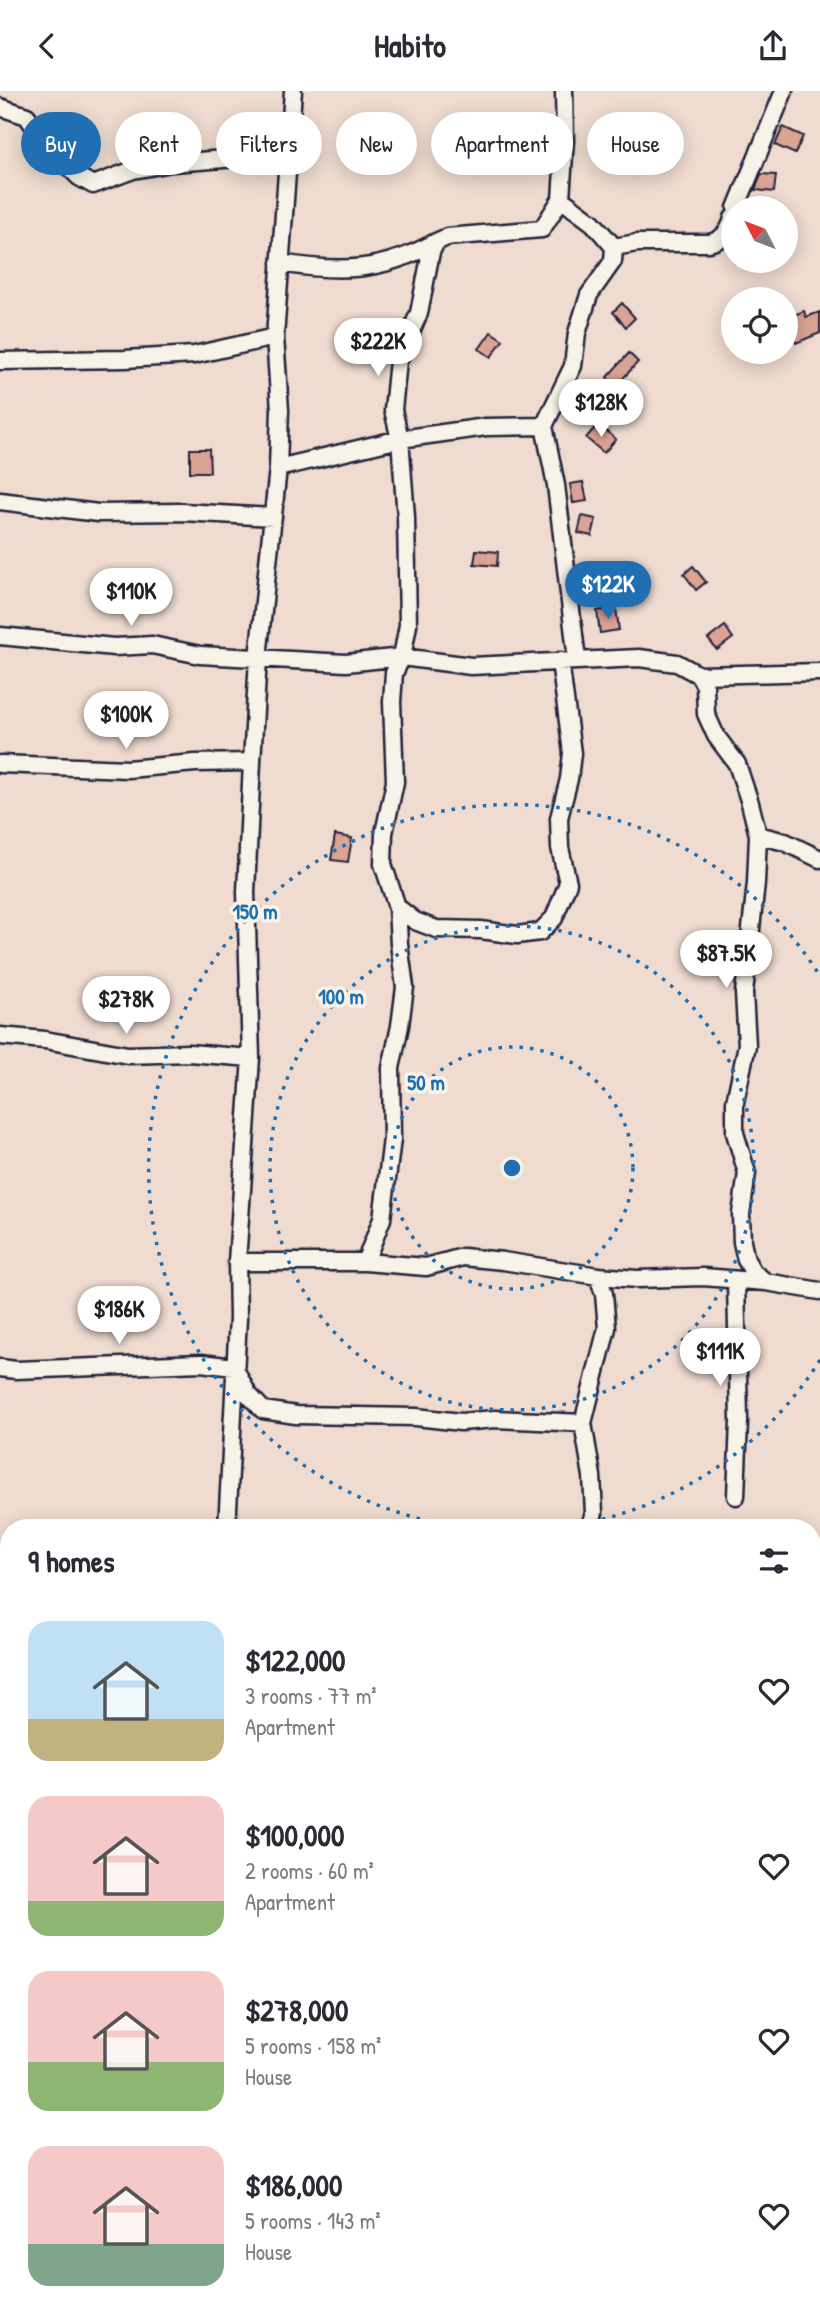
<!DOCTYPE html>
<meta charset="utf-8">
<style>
:root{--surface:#fff;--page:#f7f7f7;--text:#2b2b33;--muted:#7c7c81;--accent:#1f6fb2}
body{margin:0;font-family:"Patrick Hand",sans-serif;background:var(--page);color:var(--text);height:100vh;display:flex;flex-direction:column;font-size:26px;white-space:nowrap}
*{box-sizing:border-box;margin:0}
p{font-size:23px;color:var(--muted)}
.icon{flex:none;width:38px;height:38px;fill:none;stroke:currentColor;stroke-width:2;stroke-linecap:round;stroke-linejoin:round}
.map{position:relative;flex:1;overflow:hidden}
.side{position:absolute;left:0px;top:1428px;width:821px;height:800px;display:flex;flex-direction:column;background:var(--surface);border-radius:28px 28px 0 0;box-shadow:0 4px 18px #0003}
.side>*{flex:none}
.hud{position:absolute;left:21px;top:21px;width:779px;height:63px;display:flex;gap:14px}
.needle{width:46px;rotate:312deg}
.tools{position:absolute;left:721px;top:105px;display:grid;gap:14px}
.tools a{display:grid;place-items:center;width:77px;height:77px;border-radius:50%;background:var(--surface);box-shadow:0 4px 18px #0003;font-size:35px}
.price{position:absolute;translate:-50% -60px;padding:0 16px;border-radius:24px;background:#fff;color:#222;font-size:23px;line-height:46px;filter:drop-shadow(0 2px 4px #0008)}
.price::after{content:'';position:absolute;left:50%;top:42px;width:21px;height:16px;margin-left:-10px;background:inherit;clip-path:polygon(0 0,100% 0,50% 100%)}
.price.active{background:var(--accent);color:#fff}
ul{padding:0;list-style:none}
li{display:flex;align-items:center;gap:21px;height:175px;padding:0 28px}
li span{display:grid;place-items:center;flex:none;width:196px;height:140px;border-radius:21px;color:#555}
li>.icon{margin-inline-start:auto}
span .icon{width:84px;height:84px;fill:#fffc;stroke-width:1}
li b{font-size:30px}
h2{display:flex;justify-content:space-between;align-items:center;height:84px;padding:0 28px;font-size:30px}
.tag{padding:0 24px;border-radius:32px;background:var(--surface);box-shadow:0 4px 18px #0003;font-size:24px;line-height:63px}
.tag.active{background:var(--accent);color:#fff}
header{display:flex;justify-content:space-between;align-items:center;height:91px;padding:0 28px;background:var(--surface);font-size:32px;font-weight:700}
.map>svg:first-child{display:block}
.building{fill:#dba394;stroke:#22223b;stroke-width:2}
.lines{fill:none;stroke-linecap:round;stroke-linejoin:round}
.minor-casing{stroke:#22223b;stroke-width:21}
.minor{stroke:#f7f3e8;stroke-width:16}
.ring{fill:none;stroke:#1f6fb2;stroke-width:3.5;stroke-dasharray:3.5 7}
.centre{fill:#1f6fb2;stroke:#f7f3e8;stroke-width:3.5}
.ring-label{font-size:21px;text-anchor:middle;font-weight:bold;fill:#1f6fb2;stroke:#f7f3e8;stroke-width:7;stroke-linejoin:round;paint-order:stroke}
</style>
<header><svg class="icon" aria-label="back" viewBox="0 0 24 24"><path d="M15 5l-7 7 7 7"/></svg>Habito<svg class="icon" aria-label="share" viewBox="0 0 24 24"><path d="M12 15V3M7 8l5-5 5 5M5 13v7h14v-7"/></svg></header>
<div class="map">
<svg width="820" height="2227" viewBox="0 0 820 2227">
<rect width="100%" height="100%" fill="#efdbcf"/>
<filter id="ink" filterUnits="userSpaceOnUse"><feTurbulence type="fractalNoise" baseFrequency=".0143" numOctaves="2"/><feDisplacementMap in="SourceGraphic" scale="14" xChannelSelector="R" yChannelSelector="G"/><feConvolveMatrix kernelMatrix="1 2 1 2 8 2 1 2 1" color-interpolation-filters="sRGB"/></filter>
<g filter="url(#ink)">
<path class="building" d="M783,36L803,45L795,63L775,54Z
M645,39L672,47L669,56L672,57L669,71L665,70L662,80L635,73Z
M761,83L776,84L774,101L755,99Z
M622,212L635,227L626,236L613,221Z
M804,220L806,226L820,221V242L796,252L786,227Z
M491,241L503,249L491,266L479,258Z
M629,262L638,271L616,295L622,303L610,311L600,296L609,289L607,286Z
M598,333L616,348L604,362L586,347Z
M190,358H209L210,381H190Z
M583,391L587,410L573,412L570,393Z
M582,425L596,428L592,445L578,442Z
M476,459L498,461L497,475L474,473Z
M693,475L706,491L696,499L684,483Z
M616,517L619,539L600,542L597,520Z
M725,535L733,547L717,559L708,548Z
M335,744L352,747L348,771L331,769Z"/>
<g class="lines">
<g class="minor-casing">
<path id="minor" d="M0,16L27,25L47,54L79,86L93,94L133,79L172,72L237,67L287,73
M561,108L593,132L614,156L613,170L589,204L577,242L573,275L544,335L556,394L577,569
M736,117L784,0
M614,156L637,152H709C723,149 730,140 733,127
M280,172C341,182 381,181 436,151
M0,270L125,268L194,264L275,246
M278,377L400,348L486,336L544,335
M0,410L98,422L182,421L273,426
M0,545L114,556L152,554L200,564L346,572L402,566L471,575L639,567L677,572L699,584L820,581
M699,584L705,595L706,623L716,645L737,673L750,712L758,744L756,792L744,902L747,954L735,1011V1042L747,1082L741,1123L742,1151L746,1169L753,1181L766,1191
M0,673L128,678L195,672L252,671
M758,744L785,751L820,768
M397,816L415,830L436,838L481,839L517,844L540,841L554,827L568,792L560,757L559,727L569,688L572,662L560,570
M0,945L45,949L128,964L189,962L251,967
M237,1171H365L426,1176L463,1166L503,1170L598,1185L637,1188L703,1186L766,1191L820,1200
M365,1171L382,1128L392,1048L391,977L400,935L405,896L399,853L397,816L383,773L384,742L395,691L392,611L394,582L402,566L408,534L406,426L400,348L393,319L398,270L419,222L431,161L436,151L447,146L542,138L561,108L565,49L564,0
M0,1277L16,1279L201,1272L234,1276L248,1303L263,1319L296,1324L416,1326L461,1331L495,1328L583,1332
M736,1405L739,1330L736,1189
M227,1437L238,1227L237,1171L251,967L246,801L252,671L258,567L278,377L280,319L275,246L293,0
M589,1437L594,1422L592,1385L583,1332L607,1237L604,1203L598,1185
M0,1966L9,1969
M812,2068L817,2014L813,1975L817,1901L816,1786L820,1770
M0,2121H9
M812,2190L820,2192
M197,2219L199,2227
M404,2219L416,2227
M799,2227L800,2219"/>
</g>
<use href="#minor" class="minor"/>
</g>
</g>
<g class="ring">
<circle cx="512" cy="1077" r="121"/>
<circle cx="512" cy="1077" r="242"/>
<path d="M820 1269A363 363 0 0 1 563 1436M461 1436A363 363 0 1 1 820 885"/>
</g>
<circle cx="512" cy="1077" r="10" class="centre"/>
<g class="ring-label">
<text x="255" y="828">150 m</text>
<text x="341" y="913">100 m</text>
<text x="426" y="999">50 m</text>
</g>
</svg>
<div class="tools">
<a><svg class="needle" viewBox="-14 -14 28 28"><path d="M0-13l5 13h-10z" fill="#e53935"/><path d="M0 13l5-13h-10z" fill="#7c7c81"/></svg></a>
<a><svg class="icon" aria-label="locate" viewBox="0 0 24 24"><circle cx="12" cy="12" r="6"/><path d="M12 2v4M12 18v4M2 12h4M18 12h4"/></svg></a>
</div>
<b class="price" style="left:378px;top:287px">$222K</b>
<b class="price" style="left:601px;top:348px">$128K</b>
<b class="price active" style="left:608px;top:530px">$122K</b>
<b class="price" style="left:131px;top:537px">$110K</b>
<b class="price" style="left:126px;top:660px">$100K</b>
<b class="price" style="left:726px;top:899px">$87.5K</b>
<b class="price" style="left:126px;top:945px">$278K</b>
<b class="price" style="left:119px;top:1255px">$186K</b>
<b class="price" style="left:720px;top:1297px">$111K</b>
<div class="hud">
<a class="tag active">Buy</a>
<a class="tag">Rent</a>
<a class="tag">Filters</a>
<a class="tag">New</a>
<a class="tag">Apartment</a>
<a class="tag">House</a>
</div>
<section class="side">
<h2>9 homes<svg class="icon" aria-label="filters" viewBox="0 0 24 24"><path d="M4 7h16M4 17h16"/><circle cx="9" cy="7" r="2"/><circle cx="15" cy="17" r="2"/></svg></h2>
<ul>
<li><span style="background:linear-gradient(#bfe0f5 70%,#c2b280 0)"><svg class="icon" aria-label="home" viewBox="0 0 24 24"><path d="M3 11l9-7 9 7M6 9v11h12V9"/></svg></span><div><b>$122,000</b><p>3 rooms · 77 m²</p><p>Apartment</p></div><svg class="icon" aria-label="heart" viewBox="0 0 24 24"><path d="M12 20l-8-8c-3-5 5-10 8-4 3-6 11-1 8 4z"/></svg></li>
<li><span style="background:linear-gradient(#f6c9c9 75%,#8fb573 0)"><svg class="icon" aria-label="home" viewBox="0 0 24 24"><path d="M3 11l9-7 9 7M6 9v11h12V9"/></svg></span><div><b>$100,000</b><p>2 rooms · 60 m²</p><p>Apartment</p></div><svg class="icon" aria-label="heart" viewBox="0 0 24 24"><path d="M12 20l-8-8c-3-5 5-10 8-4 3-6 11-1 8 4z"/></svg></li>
<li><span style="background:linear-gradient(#f6c9c9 65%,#8fb573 0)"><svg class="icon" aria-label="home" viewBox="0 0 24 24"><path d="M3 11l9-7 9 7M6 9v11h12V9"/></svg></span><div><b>$278,000</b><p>5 rooms · 158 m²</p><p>House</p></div><svg class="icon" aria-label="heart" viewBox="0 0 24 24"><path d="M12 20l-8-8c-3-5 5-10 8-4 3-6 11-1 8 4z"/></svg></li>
<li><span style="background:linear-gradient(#f6c9c9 70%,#7fa58c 0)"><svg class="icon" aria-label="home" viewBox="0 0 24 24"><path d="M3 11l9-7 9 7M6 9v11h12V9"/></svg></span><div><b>$186,000</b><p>5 rooms · 143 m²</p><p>House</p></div><svg class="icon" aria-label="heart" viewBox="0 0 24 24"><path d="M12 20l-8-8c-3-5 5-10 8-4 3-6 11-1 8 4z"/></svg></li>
</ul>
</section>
</div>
